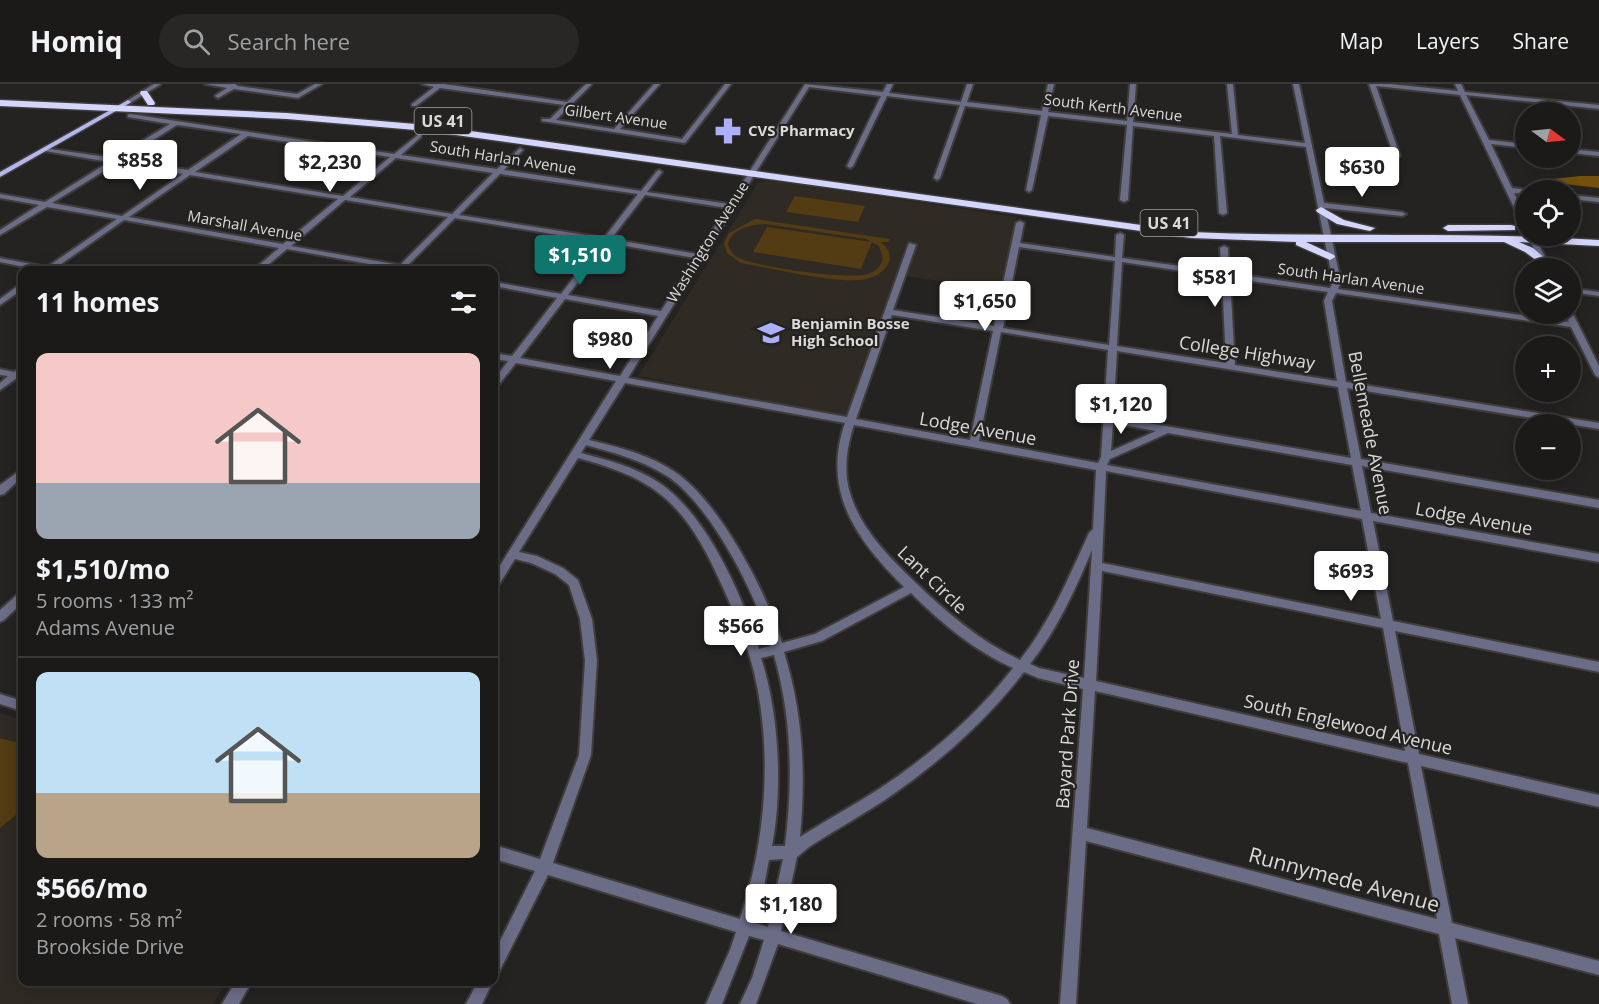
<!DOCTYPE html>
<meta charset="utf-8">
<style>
:root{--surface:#1b1a19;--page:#282726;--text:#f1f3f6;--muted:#a0a1a2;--line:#393838;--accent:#0f766e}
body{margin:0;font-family:"Open Sans",sans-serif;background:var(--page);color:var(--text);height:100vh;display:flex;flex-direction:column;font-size:22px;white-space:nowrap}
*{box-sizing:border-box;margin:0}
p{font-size:20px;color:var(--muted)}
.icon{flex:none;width:33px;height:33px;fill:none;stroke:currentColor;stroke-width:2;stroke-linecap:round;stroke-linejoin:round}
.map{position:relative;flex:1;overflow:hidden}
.drawer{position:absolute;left:18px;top:182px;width:480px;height:720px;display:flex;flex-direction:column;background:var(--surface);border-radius:12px;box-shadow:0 3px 15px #0003,0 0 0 2px var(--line)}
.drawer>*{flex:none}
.needle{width:39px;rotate:105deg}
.buttons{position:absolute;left:1515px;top:18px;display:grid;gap:12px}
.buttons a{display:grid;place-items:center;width:66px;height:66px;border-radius:50%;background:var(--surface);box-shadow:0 3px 15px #0003,0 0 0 2px var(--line);font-size:30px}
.price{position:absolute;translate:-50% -51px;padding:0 14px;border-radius:6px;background:#fff;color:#222;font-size:20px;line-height:39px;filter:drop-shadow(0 2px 3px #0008)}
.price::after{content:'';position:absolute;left:50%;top:36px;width:18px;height:14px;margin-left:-9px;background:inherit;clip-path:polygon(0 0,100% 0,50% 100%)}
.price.active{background:var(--accent);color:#fff}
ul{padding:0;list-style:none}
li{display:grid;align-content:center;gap:12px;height:318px;padding:0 18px}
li+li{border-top:2px solid var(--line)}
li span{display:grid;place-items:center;height:186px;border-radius:12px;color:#555}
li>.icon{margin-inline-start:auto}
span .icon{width:108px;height:108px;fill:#fffc;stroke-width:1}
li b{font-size:26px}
h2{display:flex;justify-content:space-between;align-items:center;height:72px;padding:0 18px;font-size:26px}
header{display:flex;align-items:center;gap:36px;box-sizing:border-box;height:84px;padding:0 30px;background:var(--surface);border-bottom:2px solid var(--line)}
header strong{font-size:28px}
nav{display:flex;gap:33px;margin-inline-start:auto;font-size:21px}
.search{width:420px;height:54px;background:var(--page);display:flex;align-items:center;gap:15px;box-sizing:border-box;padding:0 21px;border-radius:33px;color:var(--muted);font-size:22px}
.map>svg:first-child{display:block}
.built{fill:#2f2a23}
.green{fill:#533b13;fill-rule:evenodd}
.forest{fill:#73500d}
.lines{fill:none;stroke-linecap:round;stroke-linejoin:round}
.minor-casing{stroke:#3e3d3b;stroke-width:4}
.major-casing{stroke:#3e3d3b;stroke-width:3}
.highway-casing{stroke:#3e3d3b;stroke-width:3}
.minor{fill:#6b6c86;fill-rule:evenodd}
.major{fill:#b4b6ec;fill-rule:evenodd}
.highway{fill:#d4d6fe;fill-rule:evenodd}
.labels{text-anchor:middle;stroke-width:4.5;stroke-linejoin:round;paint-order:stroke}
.far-street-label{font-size:15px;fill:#dbdad8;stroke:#242321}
.far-poi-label{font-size:15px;font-weight:bold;fill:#dbdad8;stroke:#242321;text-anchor:start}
.shield{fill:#242321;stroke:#a4a3a1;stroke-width:1.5}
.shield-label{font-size:16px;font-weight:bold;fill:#dbdad8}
.street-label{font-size:18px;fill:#dbdad8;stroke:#242321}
.near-street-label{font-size:21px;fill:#dbdad8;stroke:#242321}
</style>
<header>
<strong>Homiq</strong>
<div class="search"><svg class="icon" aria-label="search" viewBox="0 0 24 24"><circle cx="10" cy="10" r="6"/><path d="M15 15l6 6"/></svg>Search here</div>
<nav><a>Map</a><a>Layers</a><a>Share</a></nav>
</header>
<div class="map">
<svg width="1599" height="920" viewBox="0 0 1599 920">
<rect width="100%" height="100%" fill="#242321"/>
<path class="built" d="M771,96L1017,133L1001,206L898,191L848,333L638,292L758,99Z
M0,629L22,636V897H227L213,920H0Z"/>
<path class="green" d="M795,112L865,122L858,138L786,128Z
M755,135L890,155L888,158H881C887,164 892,169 889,178C884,190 871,195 858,196C833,199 769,184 741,179L727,169L724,159L729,149ZM765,140L866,155L879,162L883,174C881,182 877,187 868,190C850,196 757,183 739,174C733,171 730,167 728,160C732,144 751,141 765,140Z
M767,143L872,158L861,185L753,168Z
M0,654L22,660V726L0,744Z"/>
<path class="forest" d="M1580,92H1599V104L1556,99L1553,95Z"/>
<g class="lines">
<g class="minor-casing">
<path id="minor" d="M154,0H161L130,19L125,18Z
M205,0H235L238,2L297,10L315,0H322L298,14L234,5L218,14L215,12L216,11L227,4Z
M422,0H444L567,18L586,0H592L556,36L614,45L654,0H660L620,45L682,55L725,0H731L686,58L684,59L542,37V35H550L564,21L440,4L416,22H412V20L434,3Z
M805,0L883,8L887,0H893L889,9L961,18L967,0H973L967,18L1042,27L1048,0H1054L1048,28L1127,37L1130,0H1136L1133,38L1232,50L1227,0H1233L1238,51L1305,59L1293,0H1299L1324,119L1402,128L1406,130L1402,132L1325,124L1341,198L1338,205L1569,238L1565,230L1572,228L1599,282V294L1595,291L1571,243L1336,209L1332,217L1346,298L1599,339V345L1347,304L1361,375L1599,416V424L1362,382L1371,429L1599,470V478L1373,437L1393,537L1599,578V588L1395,547L1419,670L1599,711V723L1421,682L1452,839L1599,877V891L1455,854L1468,920H1452L1439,850L1086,757L1076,920H1060L1083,605L1038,594L1024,588C987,636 941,677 892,711C865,730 836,745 809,763L797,773L781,847L1002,912L1007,915L1010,920H977L778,860L756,920H740L752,894L764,856L749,852L722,920H706L730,866L736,848L548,791L499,888L494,890V869L535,787L494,775V761L540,775L579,671L585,577L580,535L569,501L555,490L531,479L515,475L498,502L494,503V491L616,297L516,279L497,303L494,304V296L508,277L494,275V269L512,272L557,214L494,202V198L561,210L601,158L455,134L407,182L419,186H395L396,185L287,165L262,186H253L279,164L124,136L54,185L55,186H39L0,178V174L47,183L117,135L47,123L0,151V146L39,121L0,114V110L45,118L109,78L45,67L43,66V64L114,74L170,40L128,33V31L130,30L394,70L419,50L421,51V53L401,71L497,85L520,64L523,66L522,67L504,86L641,107L657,87L659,86L662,88L647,108L729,120ZM809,3L881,12L847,82L850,84L853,82L887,12L960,21L934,94L937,96L940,94L965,22L1041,31L1026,106L1029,108L1032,106L1048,32L1127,41L1120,116L1124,118L1128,116L1133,42L1214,52L1219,129L1223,131L1227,129L1220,52L1306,63L1333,198L1330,204L1229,189L1228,164L1224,162L1220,164L1222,188L1122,174L1124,151L1120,149L1116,151L1115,173L1020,159L1024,139L1020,137L1016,139L994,242L893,226L916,161L909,159L847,333L628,294ZM177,41L241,50L188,86L122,76ZM248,52L390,73L343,112L195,88ZM396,74L493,89L452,130L350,113ZM117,79L183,90L122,132L52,119ZM500,90L638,110L604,154L459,131ZM190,91L338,115L283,160L129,133ZM645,111L727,124L697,170L611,155ZM345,116L448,133L400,181L291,162ZM608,159L695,174L661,227L568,211ZM1019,163L1115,177L1109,261L1003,244ZM1122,178L1222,193L1226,279L1117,262ZM1230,194L1328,208L1324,217L1337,297L1235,281ZM565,215L658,232L620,292L520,274ZM892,231L993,247L970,356L856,335ZM1001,248L1108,266L1101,373L1098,379L979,357ZM1117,267L1338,303L1351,374L1113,333ZM625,299L845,339C821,407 857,457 904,503L815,550L782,559C767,509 719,417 675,388C650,371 619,363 589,356ZM1113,339L1156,347L1111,367ZM854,341L1096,386L1093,445L1089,449C1069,493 1050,538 1020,576C981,558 947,529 917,500C890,474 861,446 850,409C843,387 847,362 854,341ZM1168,349L1352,381L1361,427L1107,381L1110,375ZM586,361C614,369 642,376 667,392C711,421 757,512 771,562L759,565C742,511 707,430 658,398C635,383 608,376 581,369ZM578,374C607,382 636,391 660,410C687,431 705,464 719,495C733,525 746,556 754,588C773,669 766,756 740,835L553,779L591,671L597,577L592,535L578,496L563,484L537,472L519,468ZM1106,387L1362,435L1381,535L1102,479ZM1092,466L1084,594L1039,584L1030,580C1057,546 1075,506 1092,466ZM1102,487L1383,544L1405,667L1096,597ZM911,509C940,538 976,568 1013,584C977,631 929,672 879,705C853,722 826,736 800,753C806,690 803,629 784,568L822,557ZM774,571C792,634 793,697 785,762H772C783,706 779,629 761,574ZM1095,607L1408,679L1437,835L1087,744ZM783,775L768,843L753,838L762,812L769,776Z
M1369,0H1390L1458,7L1455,0H1461L1465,8L1599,21V25L1466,11L1489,56L1526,60V64L1491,60L1512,104L1528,106H1526V110L1514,109L1526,132V142L1522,140L1460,11L1376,2L1400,72L1397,74L1394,72Z
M1570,65L1599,68V72L1570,69Z
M1570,111L1599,114V118L1570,115Z
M1528,152H1534L1551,184H1543Z
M19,201H22V206L0,221V215Z
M1570,204L1599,208V212L1570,208Z
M22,283V294H17L0,306V299L8,292L0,291V285L14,288Z
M22,385V393L4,410L0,411V401Z
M22,509V519L4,536L0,538V526L18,510Z
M0,610L22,617V627L0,620Z
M236,897H252L239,920H222Z
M478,897H493L482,920H466Z"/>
</g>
<g class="major-casing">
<path id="major" d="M128,16L131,18L130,19L0,93V88Z"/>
</g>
<g class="highway-casing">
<path id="highway" d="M141,7H147L155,19L154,21H148L140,9Z
M0,16L287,29L427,41L1191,148C1327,154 1463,147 1599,156V162L1519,158L1533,164L1548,177V181L1544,182L1525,168L1504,158H1306L1334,171L1335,173L1330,176L1296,161V158L1191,154L427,47L287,35L0,22Z
M1519,122L1526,125V134L1514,125Z
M1321,123L1344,136L1375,144L1370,147L1337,140L1317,128L1316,126Z
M1511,141L1515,142V146L1448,147L1443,144L1448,141Z"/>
</g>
<use href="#minor" class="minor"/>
<use href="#major" class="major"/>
<use href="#highway" class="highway"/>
</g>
<defs>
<g id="pharmacy-bare" transform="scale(2.07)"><path d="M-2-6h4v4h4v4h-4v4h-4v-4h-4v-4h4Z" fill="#adaffb" stroke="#242321" stroke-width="2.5" paint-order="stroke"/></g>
<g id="school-bare" transform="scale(2.07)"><path d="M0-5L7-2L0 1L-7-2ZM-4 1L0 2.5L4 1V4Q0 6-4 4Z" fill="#adaffb" stroke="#242321" stroke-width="2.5" paint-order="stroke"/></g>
</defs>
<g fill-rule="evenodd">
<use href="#pharmacy-bare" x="728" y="47"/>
<use href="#school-bare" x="771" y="249"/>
</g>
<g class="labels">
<g class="far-street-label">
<text transform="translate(1113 24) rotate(7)" y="5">South Kerth Avenue</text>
<text transform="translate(616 33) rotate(8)" y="5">Gilbert Avenue</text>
<text transform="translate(503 74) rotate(9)" y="5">South Harlan Avenue</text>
<text transform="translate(245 142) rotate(10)" y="5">Marshall Avenue</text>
<text transform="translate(708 158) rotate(-58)" y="5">Washington Avenue</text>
<text transform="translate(1351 195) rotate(8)" y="5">South Harlan Avenue</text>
</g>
<g class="far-poi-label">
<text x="748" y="52">CVS Pharmacy</text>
<text x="791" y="245">Benjamin Bosse<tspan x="791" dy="17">High School</tspan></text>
</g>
<g class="shield">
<rect x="414.5" y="24" width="57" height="26" rx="4.5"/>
<rect x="1140.5" y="126" width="57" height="26" rx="4.5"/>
</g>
<g class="shield-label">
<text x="443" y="43">US 41</text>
<text x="1169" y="145">US 41</text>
</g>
<g class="street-label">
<text transform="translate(1247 269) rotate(9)" y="6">College Highway</text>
<text transform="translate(978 345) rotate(10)" y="6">Lodge Avenue</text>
<text transform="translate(1370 349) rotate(79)" y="6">Bellemeade Avenue</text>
<text transform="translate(1474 435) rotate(10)" y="6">Lodge Avenue</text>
<text transform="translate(932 496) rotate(44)" y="6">Lant Circle</text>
<text transform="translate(1348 641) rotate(13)" y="6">South Englewood Avenue</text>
<text transform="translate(1068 650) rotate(-86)" y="6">Bayard Park Drive</text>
</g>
<g class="near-street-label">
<text transform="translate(1344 796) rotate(15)" y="7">Runnymede Avenue</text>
</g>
</g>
</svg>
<div class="buttons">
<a><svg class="needle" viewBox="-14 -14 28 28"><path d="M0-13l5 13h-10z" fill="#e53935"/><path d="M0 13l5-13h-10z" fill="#a0a1a2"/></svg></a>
<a><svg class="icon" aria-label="locate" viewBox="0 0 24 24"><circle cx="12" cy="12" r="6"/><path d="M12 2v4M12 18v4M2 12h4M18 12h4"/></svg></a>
<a><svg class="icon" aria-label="layers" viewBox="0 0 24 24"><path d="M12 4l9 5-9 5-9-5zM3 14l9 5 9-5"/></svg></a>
<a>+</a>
<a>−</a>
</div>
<b class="price" style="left:140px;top:107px">$858</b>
<b class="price" style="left:330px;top:109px">$2,230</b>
<b class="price" style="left:1362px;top:114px">$630</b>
<b class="price active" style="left:580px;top:202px">$1,510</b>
<b class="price" style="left:1215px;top:224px">$581</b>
<b class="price" style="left:985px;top:248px">$1,650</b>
<b class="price" style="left:610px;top:286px">$980</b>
<b class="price" style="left:1121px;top:351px">$1,120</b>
<b class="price" style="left:1351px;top:518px">$693</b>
<b class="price" style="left:741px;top:573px">$566</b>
<b class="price" style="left:791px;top:851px">$1,180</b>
<section class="drawer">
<h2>11 homes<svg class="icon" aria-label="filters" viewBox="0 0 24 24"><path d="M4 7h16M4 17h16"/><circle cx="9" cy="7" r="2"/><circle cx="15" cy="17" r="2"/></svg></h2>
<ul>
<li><span style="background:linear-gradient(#f6c9c9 70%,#9aa5b1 0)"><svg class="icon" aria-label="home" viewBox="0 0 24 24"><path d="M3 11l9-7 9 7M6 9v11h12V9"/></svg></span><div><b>$1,510/mo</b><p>5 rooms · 133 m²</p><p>Adams Avenue</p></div></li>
<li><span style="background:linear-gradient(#bfe0f5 65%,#b9a48a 0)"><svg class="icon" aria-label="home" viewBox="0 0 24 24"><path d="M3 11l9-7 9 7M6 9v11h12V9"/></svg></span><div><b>$566/mo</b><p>2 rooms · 58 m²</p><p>Brookside Drive</p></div></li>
</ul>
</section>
</div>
